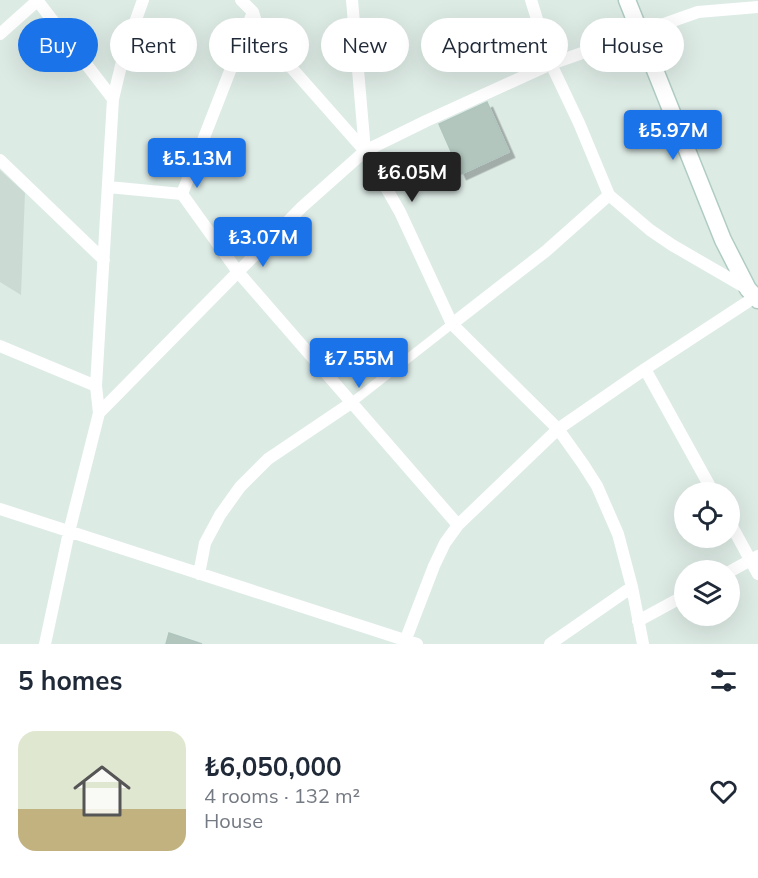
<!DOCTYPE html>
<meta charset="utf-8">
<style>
:root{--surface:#fff;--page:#f6f6f7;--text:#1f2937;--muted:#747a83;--line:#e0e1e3;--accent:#1a73e8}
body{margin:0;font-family:Mulish,sans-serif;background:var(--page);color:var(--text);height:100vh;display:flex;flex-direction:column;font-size:22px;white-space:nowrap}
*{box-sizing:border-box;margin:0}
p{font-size:20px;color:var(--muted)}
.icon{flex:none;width:33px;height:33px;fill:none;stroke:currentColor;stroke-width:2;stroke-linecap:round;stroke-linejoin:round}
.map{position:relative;height:644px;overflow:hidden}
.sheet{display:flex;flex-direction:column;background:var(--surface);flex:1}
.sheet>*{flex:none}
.banner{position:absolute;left:18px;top:18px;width:723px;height:54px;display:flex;gap:12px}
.tools{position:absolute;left:674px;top:482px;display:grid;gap:12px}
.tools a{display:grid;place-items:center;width:66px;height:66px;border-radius:50%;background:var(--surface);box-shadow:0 6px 24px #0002;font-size:30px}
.price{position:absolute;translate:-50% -51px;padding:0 14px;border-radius:6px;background:var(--accent);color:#fff;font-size:20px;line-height:39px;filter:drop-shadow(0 2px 3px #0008)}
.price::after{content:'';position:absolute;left:50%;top:36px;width:18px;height:14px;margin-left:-9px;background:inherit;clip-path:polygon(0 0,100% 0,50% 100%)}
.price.selected{background:#222;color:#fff}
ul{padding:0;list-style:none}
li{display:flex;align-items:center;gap:18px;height:150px;padding:0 18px}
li+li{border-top:2px solid var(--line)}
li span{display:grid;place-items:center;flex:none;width:168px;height:120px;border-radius:18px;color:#555}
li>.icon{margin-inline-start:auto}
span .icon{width:72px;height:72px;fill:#fffc;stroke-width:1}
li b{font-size:26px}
h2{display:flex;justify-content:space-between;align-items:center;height:72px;padding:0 18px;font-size:26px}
.pill{padding:0 21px;border-radius:27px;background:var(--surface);box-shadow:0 6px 24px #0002;font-size:21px;line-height:54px}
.pill.selected{background:var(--accent);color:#fff}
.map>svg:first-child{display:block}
.built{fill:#cbdbd4}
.building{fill:#b2c6be;stroke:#afc5bd;stroke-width:1.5;filter:url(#shadow)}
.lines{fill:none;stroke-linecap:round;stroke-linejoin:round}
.secondary-casing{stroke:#afccc2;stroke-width:19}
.pedestrian{stroke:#fff;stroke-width:9}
.minor{stroke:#fff;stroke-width:12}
.secondary{stroke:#fff;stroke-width:16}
</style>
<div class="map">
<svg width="758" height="644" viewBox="0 0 758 644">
<defs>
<filter id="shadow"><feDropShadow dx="5.5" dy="5.5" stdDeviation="0" flood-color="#0004"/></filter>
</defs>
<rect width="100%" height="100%" fill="#ddebe5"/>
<path class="built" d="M0,170L25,193L21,295L0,282Z"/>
<path class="building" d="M487,102L509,152L461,174L439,124Z
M169,633L202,644H166Z"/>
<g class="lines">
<g class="secondary-casing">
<path id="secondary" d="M627,0L723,240L748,289L758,300"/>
</g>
<path class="pedestrian" d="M351,403L452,324"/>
<path class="minor" d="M37,0L113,99
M241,0L253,12L259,31L365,151L400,212L452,324L558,429L583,464L597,486L618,534L632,587L643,644
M352,0L365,151
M531,0L551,64L579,123L609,195L650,230L672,245L748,289
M0,34L37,1
M0,160L104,260
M108,187L182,194L238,272L458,525
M182,194L253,12
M452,324L546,251L609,195
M0,346L96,386
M645,369L713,492
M99,413L96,386L113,99L124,53L143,0
M0,509L417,644
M729,521L758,574
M729,572L758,556
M199,574L205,543L220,515L240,487L268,459L351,403
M638,621L684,596
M45,644L69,532L99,413L302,207L365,151L426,121L551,64L698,12L758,7
M404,644L434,566L445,543L458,525L558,429L645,369L755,297
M550,644L632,587"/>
<use href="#secondary" class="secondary"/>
</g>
</svg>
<div class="tools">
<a><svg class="icon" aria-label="locate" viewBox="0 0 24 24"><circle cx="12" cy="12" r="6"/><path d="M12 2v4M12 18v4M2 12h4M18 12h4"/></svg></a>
<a><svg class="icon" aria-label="layers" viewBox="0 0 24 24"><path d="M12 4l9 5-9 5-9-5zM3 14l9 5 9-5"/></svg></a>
</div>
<b class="price" style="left:673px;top:161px">₺5.97M</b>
<b class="price" style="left:197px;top:189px">₺5.13M</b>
<b class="price selected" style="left:412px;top:203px">₺6.05M</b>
<b class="price" style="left:263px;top:268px">₺3.07M</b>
<b class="price" style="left:359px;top:389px">₺7.55M</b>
<div class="banner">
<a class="pill selected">Buy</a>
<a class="pill">Rent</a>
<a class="pill">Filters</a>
<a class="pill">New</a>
<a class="pill">Apartment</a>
<a class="pill">House</a>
</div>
</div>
<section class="sheet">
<h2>5 homes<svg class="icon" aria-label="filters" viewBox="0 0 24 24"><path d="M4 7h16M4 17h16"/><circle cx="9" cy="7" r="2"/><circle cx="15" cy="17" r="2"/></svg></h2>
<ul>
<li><span style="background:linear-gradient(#dfe7d0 65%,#c2b280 0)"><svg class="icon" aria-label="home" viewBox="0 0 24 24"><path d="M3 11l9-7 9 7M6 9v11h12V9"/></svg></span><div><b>₺6,050,000</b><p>4 rooms · 132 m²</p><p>House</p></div><svg class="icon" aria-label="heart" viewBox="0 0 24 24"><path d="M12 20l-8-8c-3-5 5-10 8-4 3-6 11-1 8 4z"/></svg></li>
</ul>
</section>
